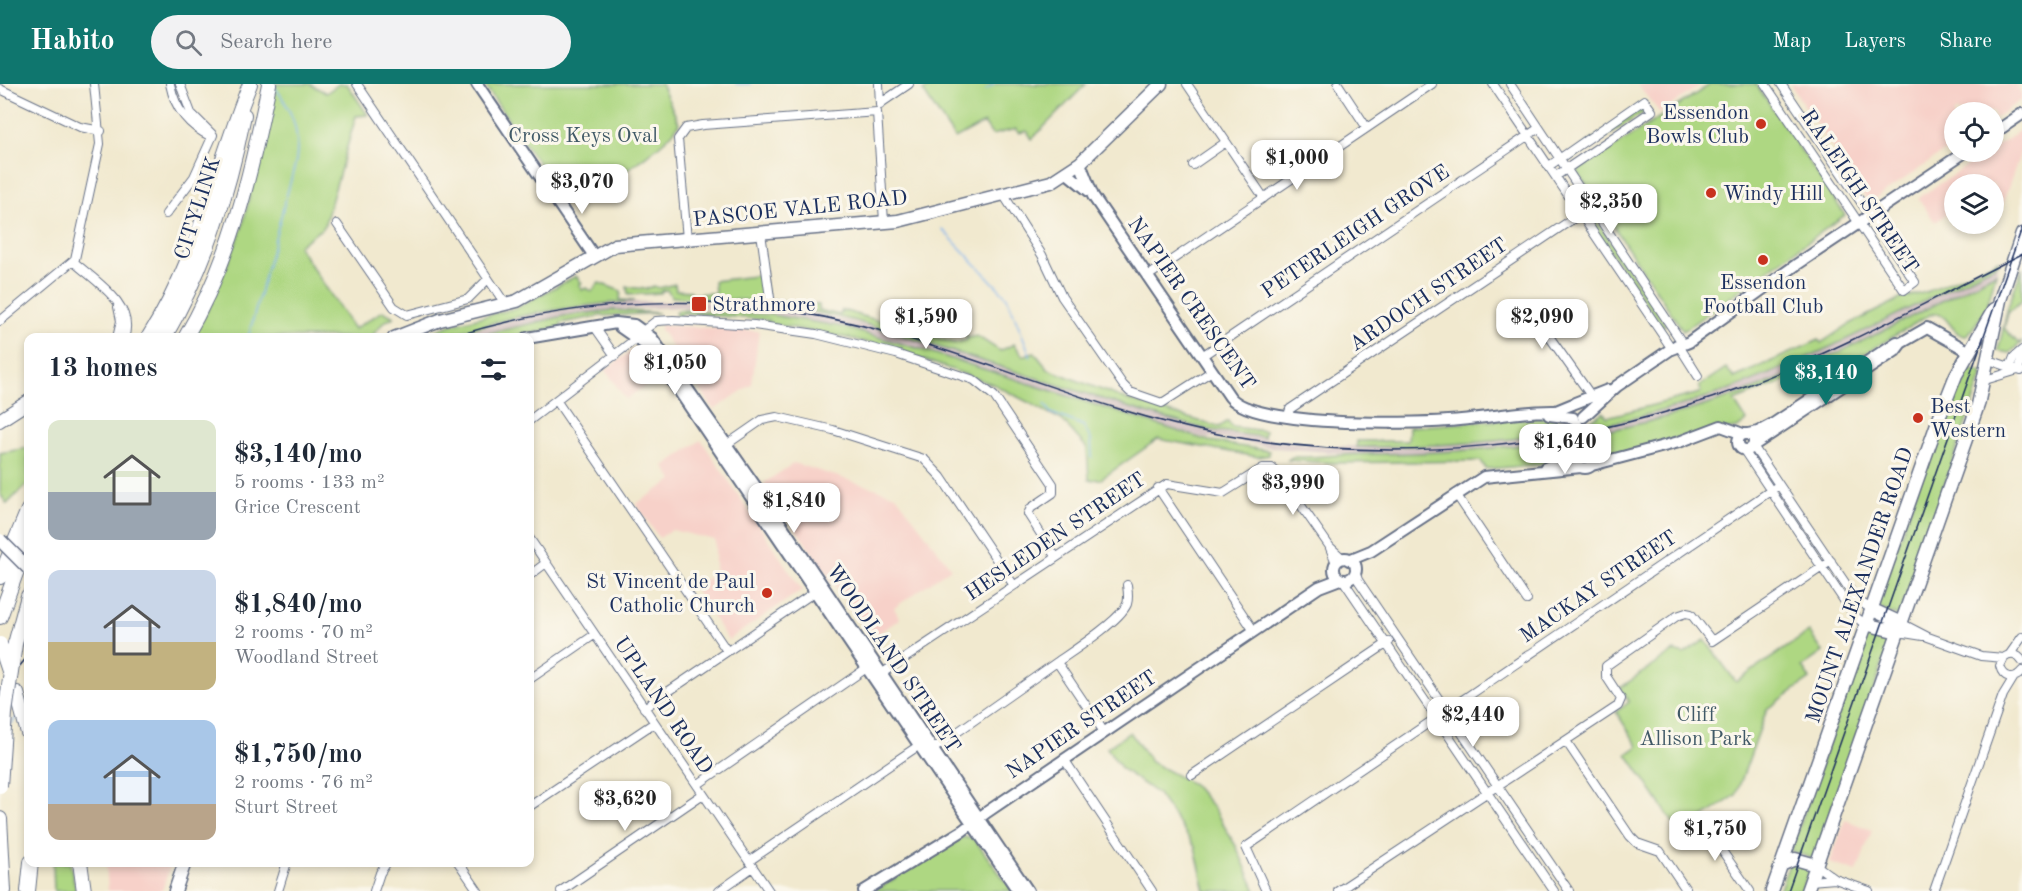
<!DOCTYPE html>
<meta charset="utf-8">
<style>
:root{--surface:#fff;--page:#f2f2f3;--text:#1f2937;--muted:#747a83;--accent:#0f766e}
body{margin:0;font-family:"Old Standard TT",serif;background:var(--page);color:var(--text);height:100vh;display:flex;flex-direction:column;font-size:22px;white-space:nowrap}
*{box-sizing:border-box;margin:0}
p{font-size:20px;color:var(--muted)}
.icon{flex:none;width:33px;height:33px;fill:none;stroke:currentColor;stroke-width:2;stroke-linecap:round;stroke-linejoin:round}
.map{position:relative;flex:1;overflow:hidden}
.side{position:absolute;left:24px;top:249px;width:510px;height:534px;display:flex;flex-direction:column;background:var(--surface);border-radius:12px;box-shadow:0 3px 9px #0003}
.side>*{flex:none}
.fabs{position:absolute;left:1944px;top:18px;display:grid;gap:12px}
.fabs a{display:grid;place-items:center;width:60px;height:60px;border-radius:50%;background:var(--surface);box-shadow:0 3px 9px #0003;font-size:30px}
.price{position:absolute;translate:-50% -51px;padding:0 14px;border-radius:12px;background:#fff;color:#222;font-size:20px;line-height:39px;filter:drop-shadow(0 2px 3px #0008)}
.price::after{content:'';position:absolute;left:50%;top:36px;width:18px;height:14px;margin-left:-9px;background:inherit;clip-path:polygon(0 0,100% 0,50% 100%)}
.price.selected{background:var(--accent);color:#fff}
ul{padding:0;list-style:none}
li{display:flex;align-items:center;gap:18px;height:150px;padding:0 24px}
li span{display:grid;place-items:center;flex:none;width:168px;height:120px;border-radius:12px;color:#555}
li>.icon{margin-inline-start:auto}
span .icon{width:72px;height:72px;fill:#fffc;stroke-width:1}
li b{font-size:26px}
h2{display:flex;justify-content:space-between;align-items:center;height:72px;padding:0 24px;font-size:26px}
header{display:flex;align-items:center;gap:36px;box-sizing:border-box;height:84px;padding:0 30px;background:var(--accent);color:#fff}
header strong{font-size:28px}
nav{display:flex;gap:33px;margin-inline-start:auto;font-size:21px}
.search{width:420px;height:54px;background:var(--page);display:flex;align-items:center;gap:15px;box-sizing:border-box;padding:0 21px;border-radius:33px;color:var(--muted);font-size:22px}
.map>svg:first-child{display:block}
.built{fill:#f7d1c9}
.industrial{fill:#d2bfc1}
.green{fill:#aed782;stroke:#648370;stroke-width:1.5}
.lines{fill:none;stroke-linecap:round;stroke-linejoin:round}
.stream{stroke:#80b4ee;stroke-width:1.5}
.street-casing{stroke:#667086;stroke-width:10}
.secondary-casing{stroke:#667086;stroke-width:14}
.primary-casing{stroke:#667086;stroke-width:15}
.highway-casing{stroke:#667086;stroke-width:16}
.street{stroke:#fff;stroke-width:8}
.secondary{stroke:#fff;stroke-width:10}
.primary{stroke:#fff;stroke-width:12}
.highway{stroke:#fff;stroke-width:14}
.tram{stroke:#1b2f5e;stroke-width:1.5}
.rail{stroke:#1b2f5e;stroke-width:1.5}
.secondary-bridge-casing{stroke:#667086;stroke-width:14;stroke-linecap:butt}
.primary-bridge-casing{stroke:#667086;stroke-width:15;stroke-linecap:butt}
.highway-bridge-casing{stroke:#667086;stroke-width:16;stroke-linecap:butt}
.secondary-bridge{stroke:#fff;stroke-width:10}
.primary-bridge{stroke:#fff;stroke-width:12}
.highway-bridge{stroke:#fff;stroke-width:14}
.poi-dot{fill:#c8321e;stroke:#fbf7ec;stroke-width:2}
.labels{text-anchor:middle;stroke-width:6;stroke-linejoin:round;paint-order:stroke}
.poi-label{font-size:21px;fill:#1b2f5e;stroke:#fbf7ec;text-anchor:start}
.park-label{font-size:21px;fill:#405967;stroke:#fbf7ec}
.street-label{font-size:21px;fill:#1b2f5e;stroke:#fbf7ec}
</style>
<header>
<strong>Habito</strong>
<div class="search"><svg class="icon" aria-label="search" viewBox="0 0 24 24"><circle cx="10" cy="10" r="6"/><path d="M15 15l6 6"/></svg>Search here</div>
<nav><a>Map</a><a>Layers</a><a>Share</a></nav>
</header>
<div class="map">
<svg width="2022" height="807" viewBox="0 0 2022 807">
<rect width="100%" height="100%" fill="#fbf7ec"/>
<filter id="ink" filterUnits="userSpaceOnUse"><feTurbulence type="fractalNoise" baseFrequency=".0167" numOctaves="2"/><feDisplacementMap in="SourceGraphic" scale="12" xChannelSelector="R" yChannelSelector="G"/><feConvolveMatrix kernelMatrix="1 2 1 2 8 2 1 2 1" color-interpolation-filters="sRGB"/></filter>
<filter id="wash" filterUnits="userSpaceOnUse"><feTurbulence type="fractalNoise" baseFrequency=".008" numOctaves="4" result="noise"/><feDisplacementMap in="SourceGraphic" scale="24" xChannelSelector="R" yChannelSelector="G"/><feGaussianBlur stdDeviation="1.35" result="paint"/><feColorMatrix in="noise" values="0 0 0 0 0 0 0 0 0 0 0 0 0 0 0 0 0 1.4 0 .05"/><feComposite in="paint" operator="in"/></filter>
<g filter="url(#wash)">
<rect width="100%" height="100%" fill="#f1e9cf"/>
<path class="built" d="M1637,0H1702L1660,29Z
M1790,0H2015L2022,10V15L1994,35V28H1954V61L1869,119Z
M2022,45V65L1999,129L1994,127V100H1954V124L1935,138L1918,114L1988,68H1994V64Z
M661,241L759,247L752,300L714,326L660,245Z
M638,262L658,293L626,315L605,286Z
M701,356L802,506L728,556L691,500L715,492V456L672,446L659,454L636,420L673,396L664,382Z
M794,379L896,411L951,484L894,524L900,535L871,554L764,399Z
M1845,736L1872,746L1857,788L1830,779Z
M106,779V778L171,779L162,807H108Z"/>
<path class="industrial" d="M1998,180L1996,189L1864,256L1778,295L1737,311L1645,339L1595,350L1460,368L1355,370L1274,364L1210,353L1209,355L1111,328L917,264L838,242L758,227L680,223L614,226L564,232L468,253L442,254L541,228L623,218L695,217L788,224L883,245L1210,347L1324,362L1429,363L1528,354L1588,344L1696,317L1796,278Z"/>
<path class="green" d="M276,0H310L326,9L339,0H347L368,31L356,32L324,143L298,162L354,245L383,227L394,233L384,238L371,253L192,254L212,218L242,144Z
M484,0H661L679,39C669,62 597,105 573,122L531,69Z
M934,0H1086L1032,55L1027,47L1019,49L1016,45L992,51L984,39L955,55L923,7Z
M1711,0H1756L1845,131L1683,247L1577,87Z
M1641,22H1644L1646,27L1572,75L1570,71Z
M1591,128L1666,241L1661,242L1588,135V130Z
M1999,176L1998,180C1907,225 1817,274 1722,308C1604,350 1481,363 1357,363V357H1408L1409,343L1541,333L1561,335L1564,341L1585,340L1603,328L1607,333L1696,310L1701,308L1699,302L1726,284L1734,294L1819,256L1821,259L1848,241L1900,215L1926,208Z
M2022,184V216L2008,229L2004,244L2018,259L2022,258L2010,269L1998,267L2008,223Z
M1996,189L1986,226L1967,252C1950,252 1949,226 1931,230L1859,273L1856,276L1857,281L1850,286L1848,281L1810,307L1797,292L1734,317L1747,337L1737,344L1685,352L1616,371L1601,369L1590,364L1589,359L1577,361L1576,366L1552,377L1536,381L1486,385L1481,377L1331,379L1288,376L1292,373C1316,374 1341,370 1366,370C1507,370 1648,349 1779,295C1853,264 1924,226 1996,189Z
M762,191L768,216L819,221V226L840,231L842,226L954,259L967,256L960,234L968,254L977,252L1000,267L1014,260L1023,272L1034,268L1048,285L1125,315L1219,343L1228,337L1232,343L1265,347L1264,353L1210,346L1153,331L856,237L764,217L672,213L667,206L661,207V209L628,211L627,203L646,205L654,202L659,204L675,200L676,206L691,207V210L715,209L714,197Z
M576,192L582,199L579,201L582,206L586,204L592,207L599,199L621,207L620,216L635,217C593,220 553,225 512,234C480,241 450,254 418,253L453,240L516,224Z
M614,226L658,229L600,232L561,239V243L513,253L468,254L564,232Z
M680,226L772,231L838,242L917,264L1209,357L1269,367V371L1258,373L1158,355L1101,395L1089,396L1087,364L1062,336L995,301L893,265L853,255L766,239L769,236L683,229L677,233L675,228Z
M1965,285L1982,288V292L1899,533L1876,523L1940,339Z
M28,364V399L7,420L0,410V369Z
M1868,544L1893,551L1814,775L1791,767Z
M1809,548L1823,568L1802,583L1810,595L1767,625L1736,711L1680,749L1627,670L1638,662L1616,628L1629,618L1620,604L1674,567L1684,570L1705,556L1736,598Z
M1130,648L1151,678L1193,700L1213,723L1236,762L1256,807H1205L1195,763L1158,710L1122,685L1107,664Z
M963,753L974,755L1013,807H874Z
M1790,778L1810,785L1801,807H1779Z
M53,779H70L76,807H54Z"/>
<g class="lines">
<path class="stream" d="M736,0H750
M986,6L994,0
M942,145L1007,213L1031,273
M248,254L296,77C300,47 293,28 275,3
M1045,320L1051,329L1084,342L1091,356L1092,374
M10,641L17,633"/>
</g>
</g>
<g filter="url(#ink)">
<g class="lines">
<g class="street-casing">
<path id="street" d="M170,0C175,25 189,43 212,53
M357,0L506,221
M879,0L880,21
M1187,0L1264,114
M1338,0L1367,44
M1493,0L1672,265
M1510,0L1681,257
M1765,0L1904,206L1915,198L1781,0
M0,5L80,43L101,47
M881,19L909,0
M1193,81L1226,58
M1549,82L1644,16L1652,27L1556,92
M1003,110L1042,171L1062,213L1123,301L1130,308L1162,319L1212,287
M166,130L194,93L213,51L191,29L180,0
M337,140L394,223L407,231L468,215L488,195
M761,149L770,214
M687,155L678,55L686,44L703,41L877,28L884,138
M74,178C95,197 136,221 124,254
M1148,192L1432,0
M1534,231L1592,313
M0,237L75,175L100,60L94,0
M594,242L615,272
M643,247L656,237L673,236L754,241L816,250L896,270L974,296L994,312L1053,400V409L1031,424L1028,430L1055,472
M117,254L121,237L118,223
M1679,262L1698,292
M1202,272L1539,44
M1989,276L2021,287
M2010,283L2014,273L2022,266
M2018,286L2022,274
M1985,296L2018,286
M556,316L727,567
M1288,332L1290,325L1592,122
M0,333L28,315
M530,336L638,253
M0,339L28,321
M1753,362L1856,515L1871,525
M723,363L762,336L777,333L833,346L924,375L941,393L1013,500
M1743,365L1847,521L1857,534L1865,540
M1158,404L1254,547
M1456,410L1527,516
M530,455L769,807
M1330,464L1336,479
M1355,487L1358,496L1569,807
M530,491L546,479
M1343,496L1554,807
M1901,539L1928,553L1981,572L2004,574
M1898,548L1923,552
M2010,570L2022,553
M2022,577C2018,570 2010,569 2004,574L2000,582C2003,594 2014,597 2022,587
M1057,578C1073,567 1120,537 1127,520C1129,514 1128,508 1127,501
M878,592L1167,400L1223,409L1263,384H1272L1279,390L1330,463L1343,475
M530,595L594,551
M644,624L819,505
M1566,657L1630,752L1637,759L1660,767L1687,807
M929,668L1057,578L1104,648
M1064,675L1152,807
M1192,691L1389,558
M697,701L871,581
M530,722L654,639
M1700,735L1750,807
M749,777L921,660
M458,778L478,807
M1816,781L1835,795L1869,807
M1810,797L1835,795
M278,807L287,778
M374,807L380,789L387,778
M561,807L703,710
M719,807L753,783
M1266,807L1246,763L1779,401
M1338,807L1618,622L1621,615L1606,592V582L1677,532L1686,529L1691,530L1712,557L1831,477
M1934,807L2003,611L2014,593"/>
</g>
<g class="secondary-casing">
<path id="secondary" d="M477,0L594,172
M1994,49L2022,30
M1080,79L1093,112L1230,313C1253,343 1408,340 1448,337C1484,335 1521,326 1556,327L1573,320
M1067,89L1089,107
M620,243L650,264L1018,807
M527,254L616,239L634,241L652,254L756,403L1028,807
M1672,265L1689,258L1796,181L1965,68
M1575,319L1608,306
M1549,331L1573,334
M1583,333L1617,302L1677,261
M1738 358a8 8 0 1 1 16 0a8 8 0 1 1-16 0Z
M1748,350L1758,348L1773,340L1897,258
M1754,361L1895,267L1901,259L1927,244L1970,268
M1576 375a9 9 0 1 1 18 0a9 9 0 1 1-18 0Z
M1592,381L1679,358L1721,342L1743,350
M1545,384L1580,369
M1334 485a11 11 0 1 1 22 0a11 11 0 1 1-22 0Z
M1349,476L1371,467L1484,393L1581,383
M864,807L962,747L987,728L1319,503L1340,495"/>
</g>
<g class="primary-casing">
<path id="primary" d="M394,254L440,236L517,217L615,161L898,137L1051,98L1080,79L1161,0
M1871,525L1901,539
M1865,540L1898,548
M1781,781L1795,775L1816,781
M175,807L185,778
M1772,807L1939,334L1956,291L1994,225
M1807,807L1978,321L2000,216L2022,150"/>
</g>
<g class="highway-casing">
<path id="highway" d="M148,254C199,175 215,85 250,0
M164,254C205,183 228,111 244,31
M185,254C232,174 251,90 269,0
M0,493L28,426
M0,533L28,456
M15,560L28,512
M17,609L28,649
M0,735L4,807
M80,778L84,807
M28,807L31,778"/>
</g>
<use href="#street" class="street"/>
<use href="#secondary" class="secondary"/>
<use href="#primary" class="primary"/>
<use href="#highway" class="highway"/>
<path class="tram" d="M1788,807L2022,144"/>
<path class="rail" d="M449,254C594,208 747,207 893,250C1003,282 1110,330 1223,351C1393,382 1578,364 1740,304C1837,268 1930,216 2022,170
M0,606L28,572"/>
<g class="secondary-bridge-casing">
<path id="secondary-bridge" d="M1577,340L1581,360"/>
</g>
<g class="primary-bridge-casing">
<path id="primary-bridge" d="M0,456L28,484"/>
</g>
<g class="highway-bridge-casing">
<path id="highway-bridge" d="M0,560L9,587
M0,702L5,629L15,560"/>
</g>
<use href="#secondary-bridge" class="secondary-bridge"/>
<use href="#primary-bridge" class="primary-bridge"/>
<use href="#highway-bridge" class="highway-bridge"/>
</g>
</g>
<g class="poi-dot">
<circle cx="1761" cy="40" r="6"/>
<circle cx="1711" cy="109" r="6"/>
<circle cx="1763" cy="176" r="6"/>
<rect x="691" y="212" width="16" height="16" rx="3"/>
<circle cx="1918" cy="334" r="6"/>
<circle cx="767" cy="509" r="6"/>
</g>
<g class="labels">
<g class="poi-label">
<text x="1749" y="35" text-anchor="end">Essendon<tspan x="1749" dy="24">Bowls Club</tspan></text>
<text x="1723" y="116">Windy Hill</text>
<text x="1763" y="205" text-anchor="middle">Essendon<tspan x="1763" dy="24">Football Club</tspan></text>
<text x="712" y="227">Strathmore</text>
<text x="1930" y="329">Best<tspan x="1930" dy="24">Western</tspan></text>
<text x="755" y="504" text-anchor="end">St Vincent de Paul<tspan x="755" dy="24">Catholic Church</tspan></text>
</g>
<g class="park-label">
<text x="583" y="58">Cross Keys Oval</text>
<text x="1696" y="637">Cliff<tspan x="1696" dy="24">Allison Park</tspan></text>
</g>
<g class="street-label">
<text transform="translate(1860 107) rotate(56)" y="7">RALEIGH STREET</text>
<text transform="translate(197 124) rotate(-72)" y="7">CITYLINK</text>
<text transform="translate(800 124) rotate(-6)" y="7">PASCOE VALE ROAD</text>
<text transform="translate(1355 147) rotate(-34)" y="7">PETERLEIGH GROVE</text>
<text transform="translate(1428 210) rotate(-34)" y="7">ARDOCH STREET</text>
<text transform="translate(1192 219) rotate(55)" y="7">NAPIER CRESCENT</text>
<text transform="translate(1055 452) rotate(-34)" y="7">HESLEDEN STREET</text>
<text transform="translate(1859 501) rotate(-71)" y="7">MOUNT ALEXANDER ROAD</text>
<text transform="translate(1598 502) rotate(-34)" y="7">MACKAY STREET</text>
<text transform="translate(894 574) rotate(56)" y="7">WOODLAND STREET</text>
<text transform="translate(664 621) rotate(56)" y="7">UPLAND ROAD</text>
<text transform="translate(1081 640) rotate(-34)" y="7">NAPIER STREET</text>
</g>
</g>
</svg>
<div class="fabs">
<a><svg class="icon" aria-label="locate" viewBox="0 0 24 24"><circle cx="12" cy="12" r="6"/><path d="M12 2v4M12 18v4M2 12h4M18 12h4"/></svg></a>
<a><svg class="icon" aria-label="layers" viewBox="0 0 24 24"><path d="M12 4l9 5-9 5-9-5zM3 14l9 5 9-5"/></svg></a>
</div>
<b class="price" style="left:1297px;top:107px">$1,000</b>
<b class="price" style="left:582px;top:131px">$3,070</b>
<b class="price" style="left:1611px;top:151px">$2,350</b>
<b class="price" style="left:926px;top:266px">$1,590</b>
<b class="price" style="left:1542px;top:266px">$2,090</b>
<b class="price" style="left:675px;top:312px">$1,050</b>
<b class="price selected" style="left:1826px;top:322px">$3,140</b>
<b class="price" style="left:1565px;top:391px">$1,640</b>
<b class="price" style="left:1293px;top:432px">$3,990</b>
<b class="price" style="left:794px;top:450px">$1,840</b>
<b class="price" style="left:1473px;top:664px">$2,440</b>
<b class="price" style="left:625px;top:748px">$3,620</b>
<b class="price" style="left:1715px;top:778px">$1,750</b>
<section class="side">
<h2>13 homes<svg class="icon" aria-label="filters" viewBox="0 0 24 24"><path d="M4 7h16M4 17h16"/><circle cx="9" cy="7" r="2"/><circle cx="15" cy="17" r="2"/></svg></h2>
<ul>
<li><span style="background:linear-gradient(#dfe7d0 60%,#9aa5b1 0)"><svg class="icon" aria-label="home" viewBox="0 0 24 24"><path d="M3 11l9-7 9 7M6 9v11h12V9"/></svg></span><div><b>$3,140/mo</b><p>5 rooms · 133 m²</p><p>Grice Crescent</p></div></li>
<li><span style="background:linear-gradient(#c9d6e8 60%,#c2b280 0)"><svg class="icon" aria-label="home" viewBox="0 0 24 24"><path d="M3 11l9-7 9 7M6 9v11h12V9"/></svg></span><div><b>$1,840/mo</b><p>2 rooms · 70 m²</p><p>Woodland Street</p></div></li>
<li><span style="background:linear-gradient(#a9c7e8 70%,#b9a48a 0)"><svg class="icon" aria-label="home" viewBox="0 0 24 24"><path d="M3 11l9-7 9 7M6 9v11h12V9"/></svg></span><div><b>$1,750/mo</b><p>2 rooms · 76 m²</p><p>Sturt Street</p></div></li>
</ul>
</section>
</div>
